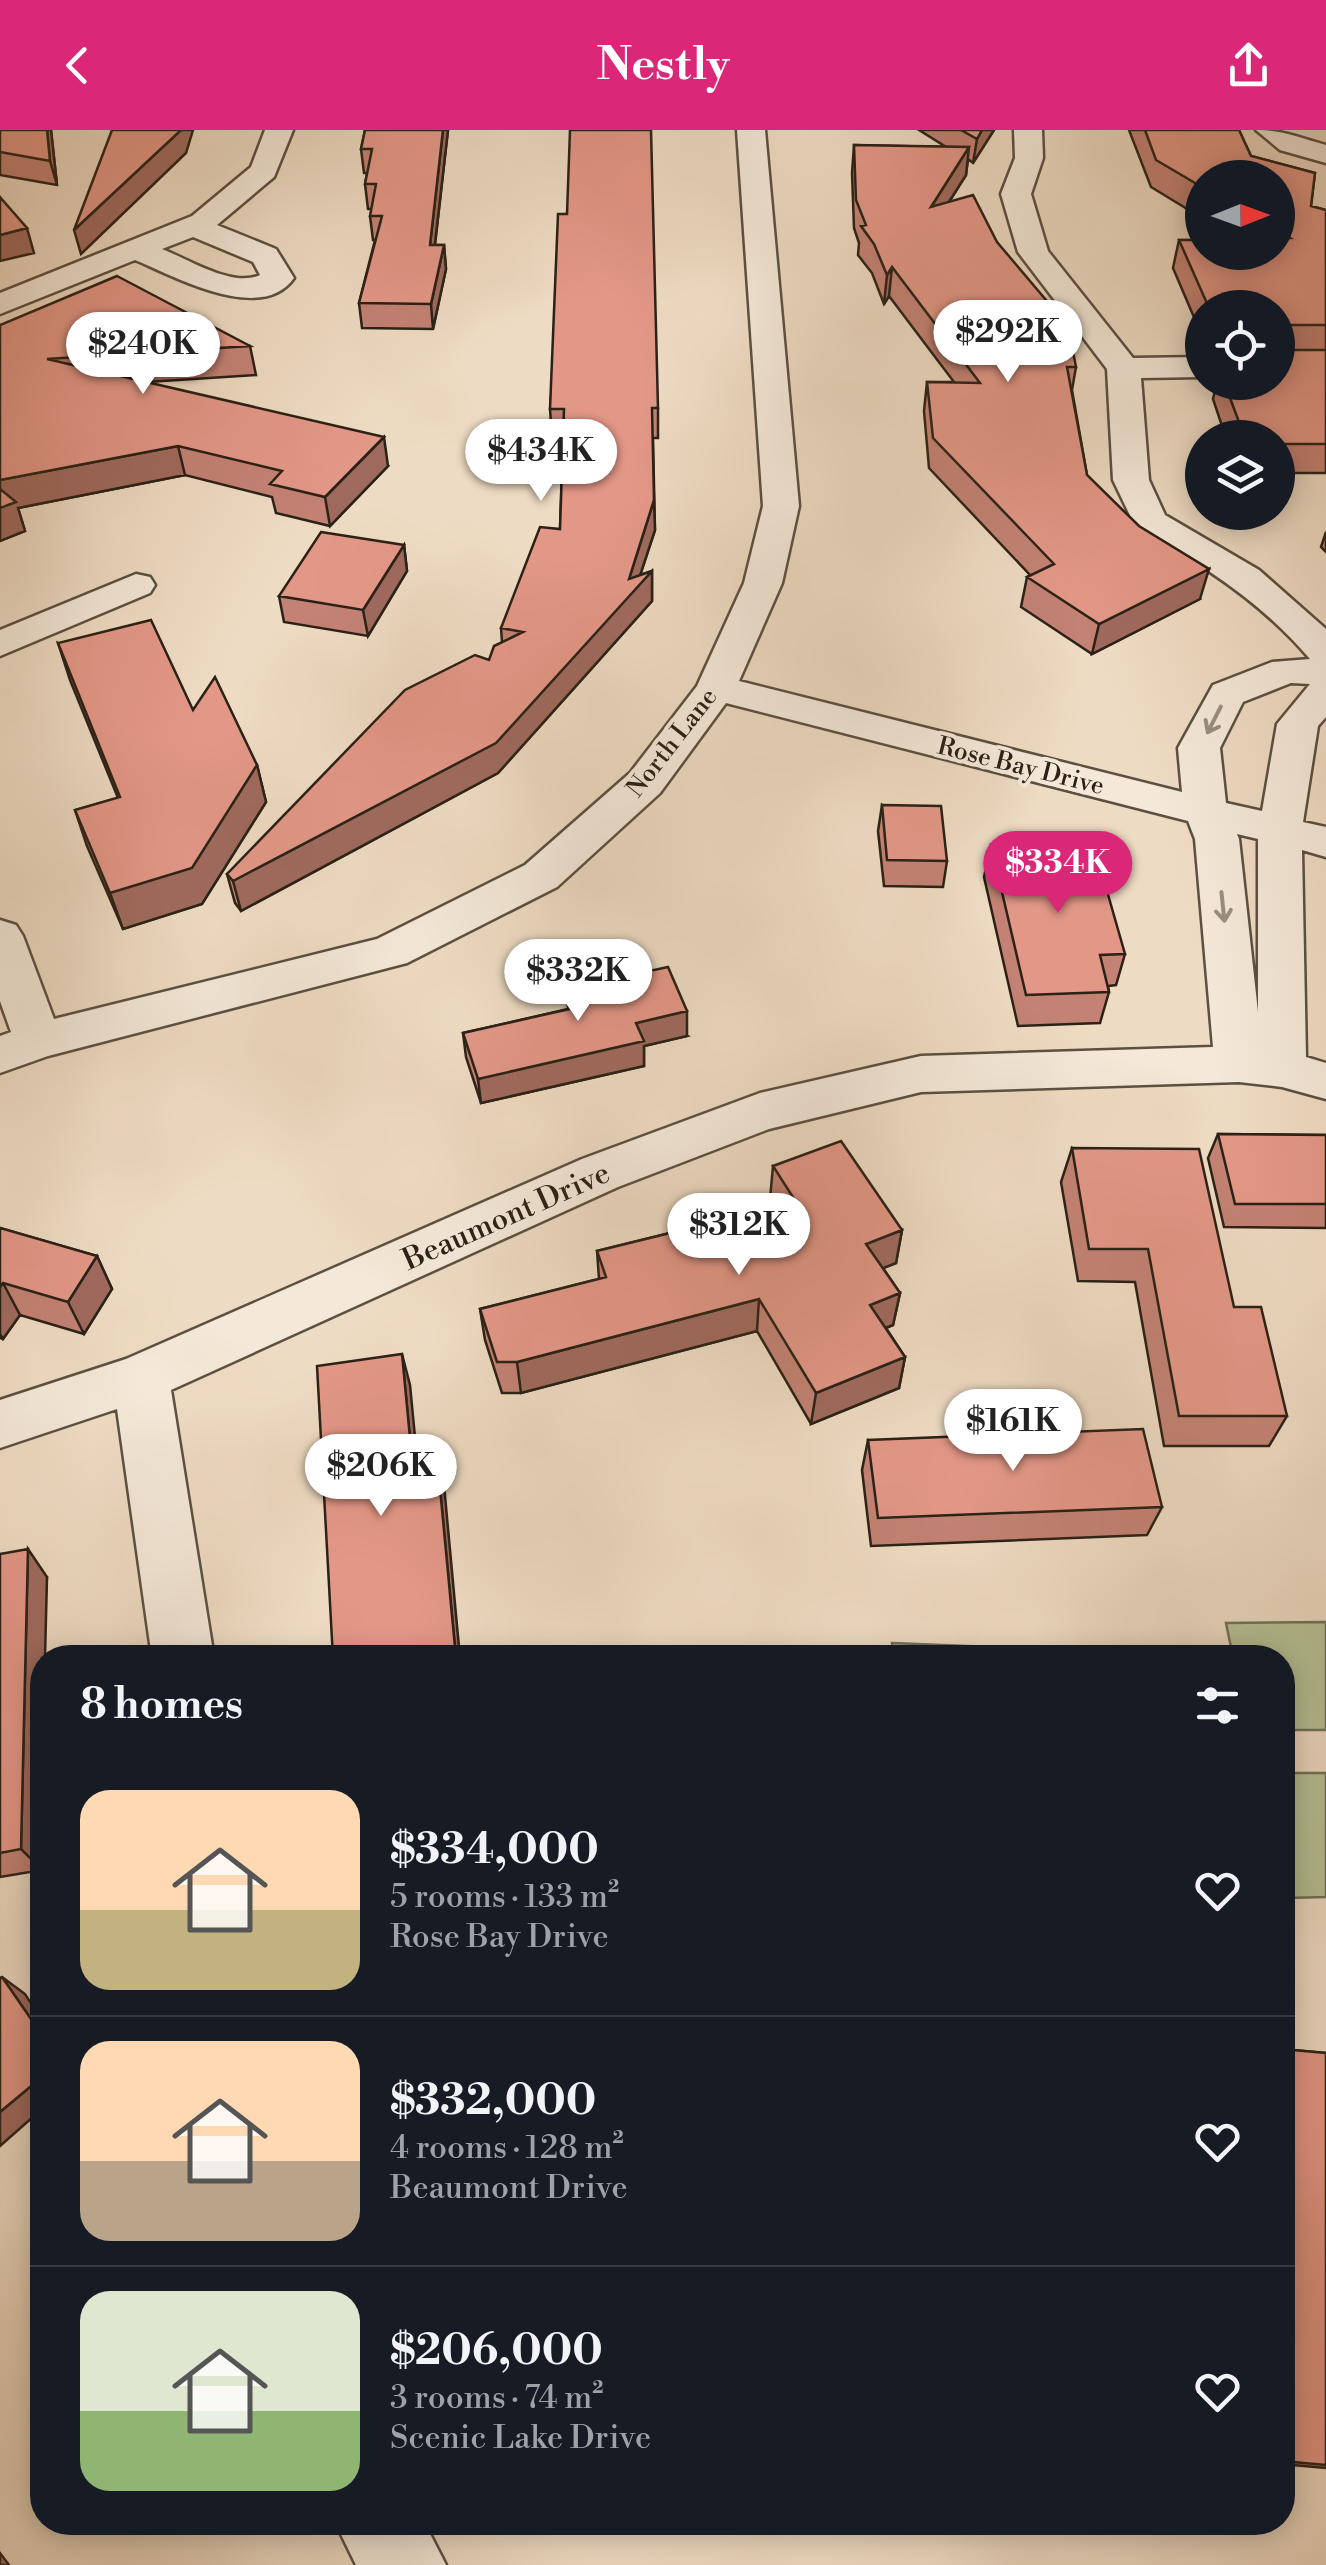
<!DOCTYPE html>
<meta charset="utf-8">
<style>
:root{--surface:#171b24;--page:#20242c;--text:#f1f3f6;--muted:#9ea1a6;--line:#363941;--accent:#db2777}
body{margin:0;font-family:"Libre Bodoni",serif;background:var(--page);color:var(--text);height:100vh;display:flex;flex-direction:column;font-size:38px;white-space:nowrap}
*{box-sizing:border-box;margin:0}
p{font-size:32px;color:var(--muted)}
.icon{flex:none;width:55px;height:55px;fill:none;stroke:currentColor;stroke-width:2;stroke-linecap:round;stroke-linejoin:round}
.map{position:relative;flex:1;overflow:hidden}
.panel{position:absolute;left:30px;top:1515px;width:1265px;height:890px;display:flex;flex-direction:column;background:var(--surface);border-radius:40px;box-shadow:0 5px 25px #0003}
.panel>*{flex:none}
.needle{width:65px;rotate:89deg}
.controls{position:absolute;left:1185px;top:30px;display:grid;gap:20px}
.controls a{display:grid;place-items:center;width:110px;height:110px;border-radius:50%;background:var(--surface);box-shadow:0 5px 25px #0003;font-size:50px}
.price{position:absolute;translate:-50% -85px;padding:0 22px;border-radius:35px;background:#fff;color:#222;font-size:32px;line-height:65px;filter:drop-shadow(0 2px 5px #0008)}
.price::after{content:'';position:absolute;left:50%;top:60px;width:30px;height:22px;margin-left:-15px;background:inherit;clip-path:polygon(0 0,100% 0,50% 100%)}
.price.active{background:var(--accent);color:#fff}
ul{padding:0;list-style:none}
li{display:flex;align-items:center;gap:30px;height:250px;padding:0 50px}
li+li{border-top:2px solid var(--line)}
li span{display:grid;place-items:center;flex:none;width:280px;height:200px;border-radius:30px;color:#555}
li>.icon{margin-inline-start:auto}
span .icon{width:120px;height:120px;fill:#fffc;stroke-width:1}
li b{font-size:42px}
h2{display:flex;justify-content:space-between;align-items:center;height:120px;padding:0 50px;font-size:42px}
header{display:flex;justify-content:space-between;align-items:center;height:130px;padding:0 50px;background:var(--accent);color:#fff;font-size:45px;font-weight:700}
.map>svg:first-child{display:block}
.green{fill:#b6c196;stroke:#707156;stroke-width:2.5}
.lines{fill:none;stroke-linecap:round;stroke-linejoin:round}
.minor-casing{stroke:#5b5042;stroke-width:5}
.minor{fill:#f4e8d8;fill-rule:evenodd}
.wall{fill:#c38274;stroke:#2a2117;stroke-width:2.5}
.shaded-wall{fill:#9f6a5e;stroke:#2a2117;stroke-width:2.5}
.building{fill:#e39787;stroke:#2a2117;stroke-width:2.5}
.oneway{stroke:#998e81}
.labels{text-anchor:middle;stroke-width:8;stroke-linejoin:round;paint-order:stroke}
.far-street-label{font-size:25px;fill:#2a2117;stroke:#f4e8d8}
.street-label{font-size:30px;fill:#2a2117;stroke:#f4e8d8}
</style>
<header><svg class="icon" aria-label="back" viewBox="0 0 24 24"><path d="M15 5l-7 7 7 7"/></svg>Nestly<svg class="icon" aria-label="share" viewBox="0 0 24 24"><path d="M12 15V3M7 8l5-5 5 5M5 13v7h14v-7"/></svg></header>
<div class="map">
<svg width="1326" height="2435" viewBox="0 0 1326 2435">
<rect width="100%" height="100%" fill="#eedbc3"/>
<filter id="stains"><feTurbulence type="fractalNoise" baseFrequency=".002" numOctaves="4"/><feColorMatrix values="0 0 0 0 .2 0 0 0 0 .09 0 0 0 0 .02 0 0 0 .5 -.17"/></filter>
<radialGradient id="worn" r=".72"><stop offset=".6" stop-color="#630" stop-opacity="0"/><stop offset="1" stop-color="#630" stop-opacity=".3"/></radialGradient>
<path class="green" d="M1326,1492V1600H1283L1282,1528L1233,1527L1226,1493Z
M892,1513L1020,1518L1021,1527H893Z
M1283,1643H1326V1767L1287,1768L1282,1749Z"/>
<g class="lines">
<g class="minor-casing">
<path id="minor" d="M265,0H293L274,47L217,95L276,119L294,148C261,195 174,146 135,130L0,184V163L192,86L251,37ZM193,107L253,132L260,145C233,158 188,129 162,119Z
M737,0H765L799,376L782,453L739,551L1182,662L1178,618L1213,555L1272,532L1310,529C1262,473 1203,433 1137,400L1113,350L1107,239L1018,122L1001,64L1015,28L1014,0H1042L1043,28L1031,64L1048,121L1133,228L1202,227V247L1141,248L1149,350L1165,385L1259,440L1326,499V587L1318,596L1303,692L1326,697V727L1302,720L1306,927L1326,933V969L1282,957L1239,952L921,962L769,999L618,1057L171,1260L214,1528H152L117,1279L0,1318V1270L126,1229L582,1029L760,963L921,926L1213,917L1195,709L1188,691L726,573L660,663L557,757L407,833L48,926L0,943V906L11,902L0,871V790L16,795L23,806L54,889L377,809L525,735L630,643L697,556L744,453L763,376ZM1291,553L1310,554L1277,594L1262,681L1226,673L1220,618L1243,572ZM1237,704L1258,709V882L1239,709Z
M1256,0C1283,0 1300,8 1326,15V33L1280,20Z
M136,444L150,447L155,455L150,463L0,526V500Z
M335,2392H424L446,2435H356Z"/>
</g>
<use href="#minor" class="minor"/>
</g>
<path class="wall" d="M0,0H51L57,55L0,45Z
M365,0H448L435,115H444L446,139L433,199L362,198L359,173L375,110H373L370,86L372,79H368L365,54L367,43H364L361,19Z
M919,0H994L973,33L968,29L966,45L949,72L997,112L1076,237L1072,260L1087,345L1200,469L1092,524L1021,477L1027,447L1030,445L929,338L924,281L927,252H954L889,166L884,174L872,143L858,125L859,113L854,98L852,43L854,15L946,17Z
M1129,0H1239L1251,26L1315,43L1311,76L1326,80V343H1278V308H1226L1213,269L1217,252H1278V178H1202V206L1173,138L1179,110H1202V122H1278V48H1202V88L1151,57Z
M567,84L658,278V308H653L655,400L640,445L652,441V471L498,643L241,781L235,773L227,744L489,530L502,512L501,498L560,399L563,308H552L550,279Z
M0,195L250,216L256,245L147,252L388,336L330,396L276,383L272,367L185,345L18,378L25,401L0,411Z
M1326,402V422L1321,417Z
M404,415L407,441L368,506L284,492L279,466Z
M58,513L193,580L257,635L266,672L202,774L123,799L87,716L75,680L118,668L70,550Z
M882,675L947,731L943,757L884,756L878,701Z
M991,715L1125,824L1116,855L1108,856L1109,862L1100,893L1018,896L984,747Z
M567,859L687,906L644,916V936L481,973L466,927L463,903L568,879Z
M1218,1004L1326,1005V1098L1224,1097L1208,1028Z
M1072,1018L1234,1177L1287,1286L1269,1316H1164L1135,1152L1078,1151L1061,1052Z
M773,1036L902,1100L896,1133L883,1138L900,1163L893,1195L886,1198L905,1227L899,1258L811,1294L757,1201L521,1263H502L485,1210L480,1179L599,1149L597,1121L775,1077L770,1069Z
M0,1098L97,1126L112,1159L84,1204L20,1185L3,1209L0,1208Z
M868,1310L1162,1377L1147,1405L871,1416L862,1340Z
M0,1424L47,1447L42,1528V1740L0,1747Z
M1282,1919L1326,1923V2338L1282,2334Z"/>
<path class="shaded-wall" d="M47,0H51L57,55L50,31Z
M181,0H193L186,23L81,124L74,100Z
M443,0H448L432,139L430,115Z
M982,0H994L973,33L977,9Z
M969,17L966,45L928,105L931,77Z
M27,98L34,123L0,131V105Z
M444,115L446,139L433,199L431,174Z
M892,137L889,166L884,174L887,145Z
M384,307L388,336L330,396L325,367Z
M178,316L185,345L18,378L25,401L0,411V350Z
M654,370L655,400L636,458L652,441V471L498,643L241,781L233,751L629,449Z
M404,415L407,441L368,506L363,480Z
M1209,439L1200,469L1092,524L1099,494Z
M257,635L266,672L202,774L123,799L110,763Z
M687,881V906L644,916V936L481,973L478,949L636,893Z
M902,1100L896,1133L861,1147L866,1114Z
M97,1126L112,1159L84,1204L68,1172Z
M3,1153L20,1185L3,1209L0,1204V1157Z
M900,1163L893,1195L864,1206L870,1175Z
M759,1169L757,1201L521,1263L517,1232Z
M402,1224L410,1255L420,1359L412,1329Z
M905,1227L899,1258L811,1294L816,1263Z
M437,1326L444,1355L460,1528H456Z
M28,1419L47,1447L45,1528H42V1740L21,1719Z
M2,1847L25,1864L42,1890V1905Z
M42,1947V1979L0,2016V1982Z
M0,2423L9,2435H0Z"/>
<path class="building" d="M0,0H47L50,31L0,22Z
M112,0H181L74,100Z
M365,0H443L430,115H444L431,174L359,173L382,86H370L376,54H365L372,19H361Z
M570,0H651L658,278H652L654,370L629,449L652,441L496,613L233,751L227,744L405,560L475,525L489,530L494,516L523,502L501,498L540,397L560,399L564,279H550L558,84H567Z
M961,0H982L977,9Z
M1145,0H1239L1251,26L1315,43L1311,76L1326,80V195H1283L1284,220H1326V314H1278V308H1245L1224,252H1278V178H1209L1179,110H1202V122H1278V109L1290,108L1278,101V48H1202V57L1156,30Z
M854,15L969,17L931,77L973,65L997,112L1068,196L1076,237H1067L1087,345L1139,396L1209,439L1099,494L1027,447L1054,434L933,308L927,252L980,253L892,137L887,145L874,114L861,96L866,95L856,70Z
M0,67L27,98L0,105Z
M117,146L250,216L47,229L384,307L325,367L270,354L282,341L178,316L0,350V195Z
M0,359L16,372L0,378Z
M321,402L404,415L363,480L279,466Z
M151,490L193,580L215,547L257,635L192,738L110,763L75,680L120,667L58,513Z
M882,675L941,676L947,731L887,730Z
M1093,712L1125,824L1100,825L1109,862L1026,865L991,715Z
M668,837L687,881L636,893L644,911L478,949L463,903L574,878L567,859Z
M1218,1004L1326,1005V1074H1235Z
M841,1011L902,1100L866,1114L900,1163L870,1175L905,1227L816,1263L759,1169L517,1232H497L480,1179L606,1147L597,1121L796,1072L773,1036Z
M1072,1018L1199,1019L1234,1177H1261L1287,1286H1179L1148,1119H1089Z
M0,1098L97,1126L68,1172L3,1153L0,1157Z
M402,1224L412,1329L437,1326L456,1528H333L317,1236Z
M1143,1299L1162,1377L878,1388L868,1310Z
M28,1419L21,1719L0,1723V1424Z
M2,1847L42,1905V1947L0,1982V1848Z
M1282,1919L1326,1923V2335L1282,2331Z"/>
<defs><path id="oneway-shaft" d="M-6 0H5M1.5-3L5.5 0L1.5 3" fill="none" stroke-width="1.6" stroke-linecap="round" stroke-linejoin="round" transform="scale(2.5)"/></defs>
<g class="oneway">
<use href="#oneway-shaft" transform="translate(1214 590) rotate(117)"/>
<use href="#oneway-shaft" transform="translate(1223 777) rotate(84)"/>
</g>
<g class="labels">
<g class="far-street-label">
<text transform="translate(671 612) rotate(-52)" y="9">North Lane</text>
<text transform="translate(1021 635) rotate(14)" y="9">Rose Bay Drive</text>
</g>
<g class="street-label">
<text transform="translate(506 1086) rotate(-24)" y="10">Beaumont Drive</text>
</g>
</g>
<rect width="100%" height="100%" filter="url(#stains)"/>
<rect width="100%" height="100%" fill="url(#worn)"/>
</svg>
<div class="controls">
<a><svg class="needle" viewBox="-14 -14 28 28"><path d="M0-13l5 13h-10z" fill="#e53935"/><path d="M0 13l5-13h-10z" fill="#9ea1a6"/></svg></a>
<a><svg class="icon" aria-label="locate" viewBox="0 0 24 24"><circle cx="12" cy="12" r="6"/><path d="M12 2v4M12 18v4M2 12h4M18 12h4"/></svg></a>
<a><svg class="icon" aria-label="layers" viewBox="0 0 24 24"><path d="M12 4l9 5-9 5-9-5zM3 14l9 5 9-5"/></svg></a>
</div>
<b class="price" style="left:1008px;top:255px">$292K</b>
<b class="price" style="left:143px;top:267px">$240K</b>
<b class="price" style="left:541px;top:374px">$434K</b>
<b class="price active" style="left:1058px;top:786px">$334K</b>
<b class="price" style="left:578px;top:894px">$332K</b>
<b class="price" style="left:739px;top:1148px">$312K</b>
<b class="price" style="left:1013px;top:1344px">$161K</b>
<b class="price" style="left:381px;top:1389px">$206K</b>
<section class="panel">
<h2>8 homes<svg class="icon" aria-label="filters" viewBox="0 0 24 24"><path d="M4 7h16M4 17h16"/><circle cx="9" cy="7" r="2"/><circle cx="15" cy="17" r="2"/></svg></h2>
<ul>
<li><span style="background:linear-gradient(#ffd9b3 60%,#c2b280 0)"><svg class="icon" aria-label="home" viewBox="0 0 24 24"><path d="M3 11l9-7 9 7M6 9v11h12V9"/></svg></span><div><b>$334,000</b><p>5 rooms · 133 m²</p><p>Rose Bay Drive</p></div><svg class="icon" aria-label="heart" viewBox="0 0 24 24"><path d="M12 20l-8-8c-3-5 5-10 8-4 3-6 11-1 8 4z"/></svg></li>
<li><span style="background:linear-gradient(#ffd9b3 60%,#b9a48a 0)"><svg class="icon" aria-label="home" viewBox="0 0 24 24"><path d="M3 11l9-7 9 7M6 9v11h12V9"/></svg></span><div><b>$332,000</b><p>4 rooms · 128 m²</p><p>Beaumont Drive</p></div><svg class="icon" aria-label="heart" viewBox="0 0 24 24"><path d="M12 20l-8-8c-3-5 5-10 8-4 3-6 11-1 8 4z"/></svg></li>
<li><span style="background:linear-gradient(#dfe7d0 60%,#8fb573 0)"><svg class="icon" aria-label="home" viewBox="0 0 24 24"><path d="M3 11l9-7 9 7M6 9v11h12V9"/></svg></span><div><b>$206,000</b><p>3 rooms · 74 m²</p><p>Scenic Lake Drive</p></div><svg class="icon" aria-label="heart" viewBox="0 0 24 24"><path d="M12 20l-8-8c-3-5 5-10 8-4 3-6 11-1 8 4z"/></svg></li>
</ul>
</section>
</div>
